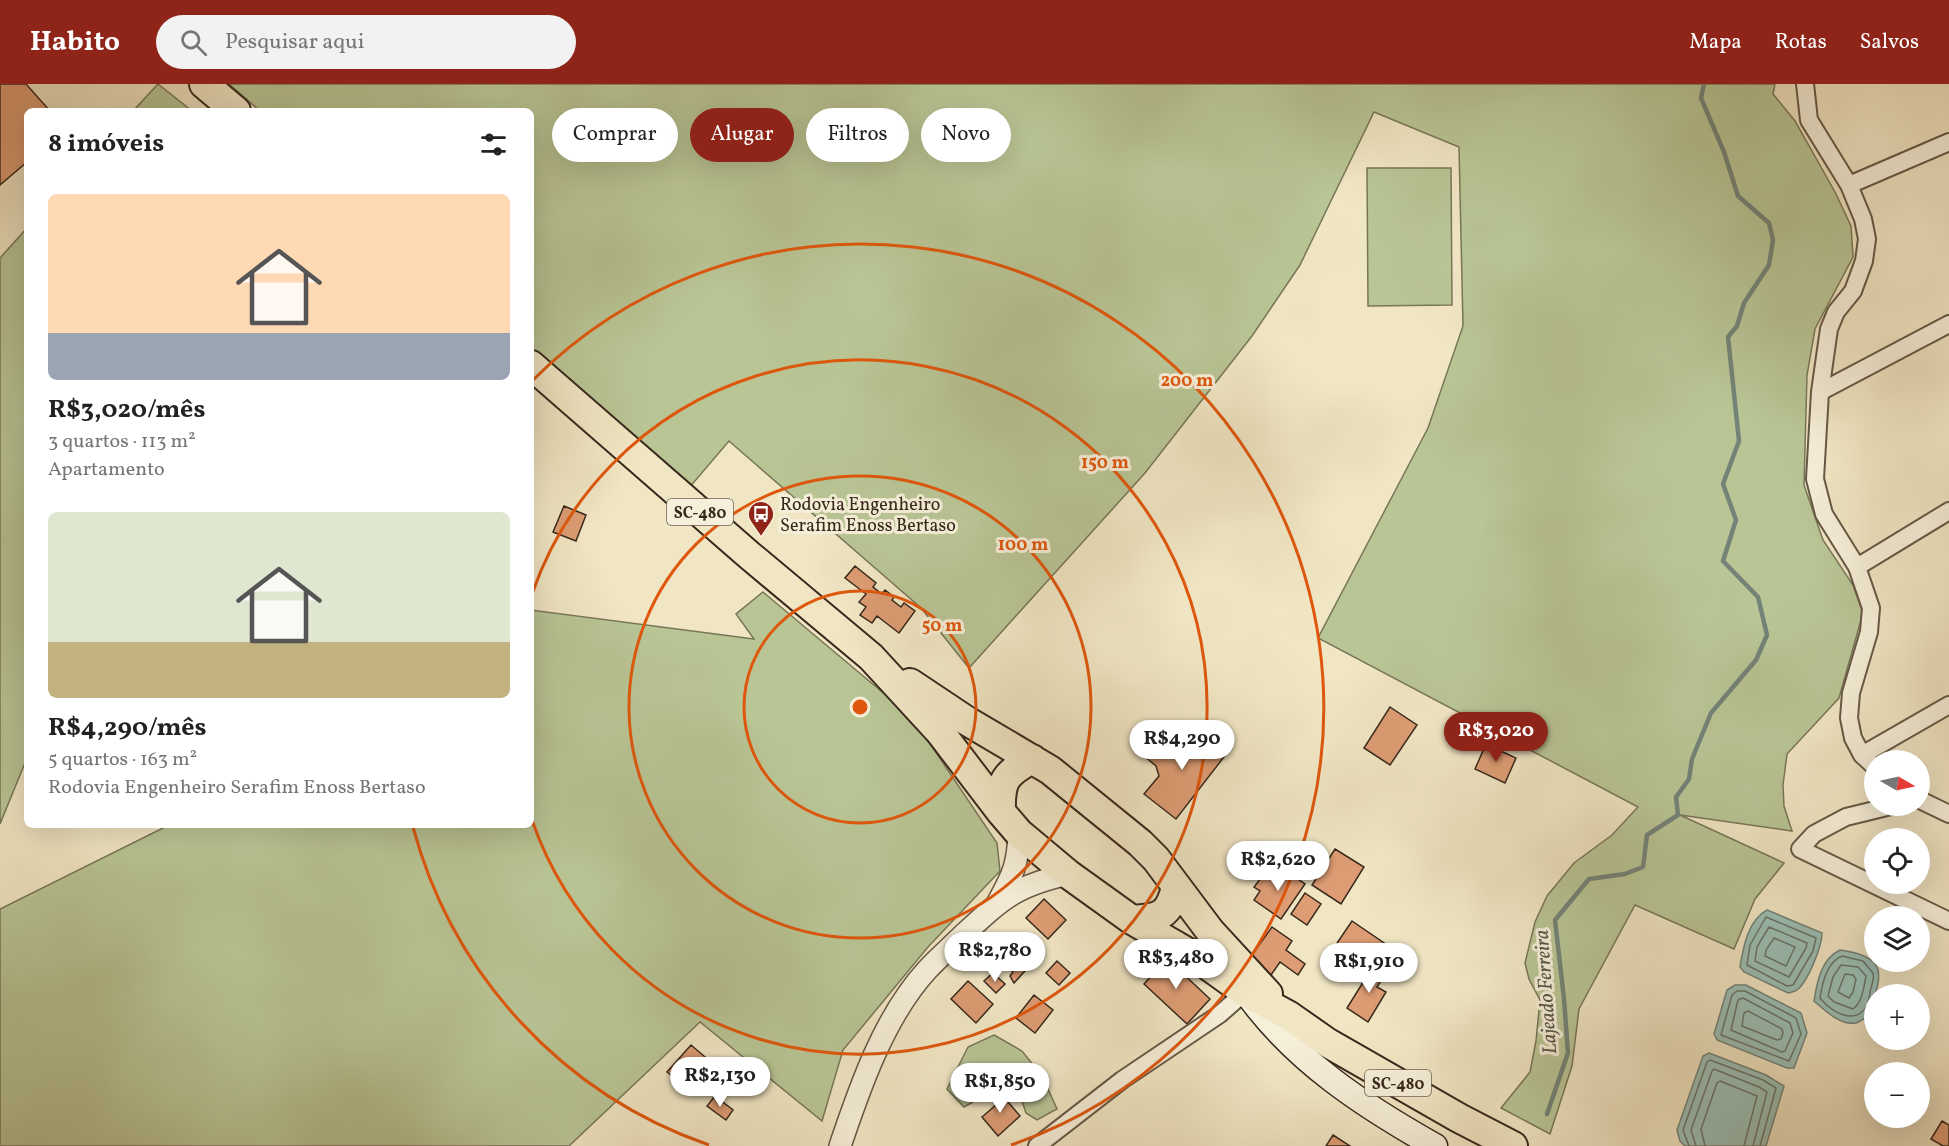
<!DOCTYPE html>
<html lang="pt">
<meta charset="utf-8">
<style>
:root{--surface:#fff;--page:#f2f2f2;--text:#222;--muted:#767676;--accent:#8f2418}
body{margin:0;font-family:Vollkorn,serif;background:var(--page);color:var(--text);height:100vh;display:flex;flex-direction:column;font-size:22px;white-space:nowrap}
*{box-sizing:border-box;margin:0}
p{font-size:20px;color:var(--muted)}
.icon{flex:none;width:33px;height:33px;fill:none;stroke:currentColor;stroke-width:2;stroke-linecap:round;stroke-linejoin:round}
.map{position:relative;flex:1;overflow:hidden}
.side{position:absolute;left:24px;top:24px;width:510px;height:720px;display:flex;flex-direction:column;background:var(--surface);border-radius:9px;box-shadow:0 6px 24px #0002}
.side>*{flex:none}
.top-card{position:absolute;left:552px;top:24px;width:570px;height:54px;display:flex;gap:12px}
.needle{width:39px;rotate:99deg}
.buttons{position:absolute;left:1864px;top:666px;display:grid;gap:12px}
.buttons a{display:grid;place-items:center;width:66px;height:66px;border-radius:50%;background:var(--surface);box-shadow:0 6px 24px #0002;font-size:30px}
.price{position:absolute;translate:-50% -51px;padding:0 14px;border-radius:21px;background:#fff;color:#222;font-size:20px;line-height:39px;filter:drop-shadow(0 2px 3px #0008)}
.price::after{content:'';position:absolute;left:50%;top:36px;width:18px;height:14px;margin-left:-9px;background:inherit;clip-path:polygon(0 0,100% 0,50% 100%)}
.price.on{background:var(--accent);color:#fff}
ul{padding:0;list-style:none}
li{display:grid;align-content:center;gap:12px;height:318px;padding:0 24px}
li span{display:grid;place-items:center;height:186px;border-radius:9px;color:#555}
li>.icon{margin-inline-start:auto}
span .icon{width:108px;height:108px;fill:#fffc;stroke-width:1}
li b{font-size:26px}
h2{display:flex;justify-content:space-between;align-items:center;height:72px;padding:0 24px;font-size:26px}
.tag{padding:0 21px;border-radius:27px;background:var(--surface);box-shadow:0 6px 24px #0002;font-size:21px;line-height:54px}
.tag.on{background:var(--accent);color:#fff}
header{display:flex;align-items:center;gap:36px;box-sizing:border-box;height:84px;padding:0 30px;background:var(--accent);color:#fff}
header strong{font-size:28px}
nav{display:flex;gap:33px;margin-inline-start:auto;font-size:21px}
.search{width:420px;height:54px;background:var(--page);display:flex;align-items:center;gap:15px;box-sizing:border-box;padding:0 21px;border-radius:33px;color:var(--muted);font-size:22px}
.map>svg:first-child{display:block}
.green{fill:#b9c595;stroke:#787658;stroke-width:1.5}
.water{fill:#9bbfb5;stroke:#738378;stroke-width:1.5}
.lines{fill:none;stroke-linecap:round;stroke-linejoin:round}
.shore{stroke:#697468;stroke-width:1.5}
.stream{stroke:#738378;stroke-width:4.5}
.building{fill:#dd9c74;stroke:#37281c;stroke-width:1.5}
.minor-casing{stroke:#665846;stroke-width:20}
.tertiary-casing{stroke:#665846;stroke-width:24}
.secondary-casing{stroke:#37281c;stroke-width:27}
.trunk-casing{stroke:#37281c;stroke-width:32}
.minor{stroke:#f6efd9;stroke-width:16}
.tertiary{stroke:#f6efd9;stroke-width:21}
.secondary{stroke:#f6efd9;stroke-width:24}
.trunk{stroke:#f1e6c4;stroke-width:28}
.ring{fill:none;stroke:#df570d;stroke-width:3}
.labels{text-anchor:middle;stroke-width:6;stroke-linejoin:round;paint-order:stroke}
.shield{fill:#f6efd9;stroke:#706455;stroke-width:1.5}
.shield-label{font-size:16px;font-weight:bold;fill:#37281c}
.poi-label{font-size:18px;fill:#37281c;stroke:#f6efd9;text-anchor:start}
.water-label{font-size:20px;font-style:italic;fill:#55554a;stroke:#f6efd9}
.centre{fill:#df570d;stroke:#f6efd9;stroke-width:3}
.ring-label{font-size:18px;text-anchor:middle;font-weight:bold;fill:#df570d;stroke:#f6efd9;stroke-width:6;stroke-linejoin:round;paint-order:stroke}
</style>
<header>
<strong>Habito</strong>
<div class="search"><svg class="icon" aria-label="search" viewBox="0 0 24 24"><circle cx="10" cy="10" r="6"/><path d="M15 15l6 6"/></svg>Pesquisar aqui</div>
<nav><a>Mapa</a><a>Rotas</a><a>Salvos</a></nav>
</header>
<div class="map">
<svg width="1949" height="1062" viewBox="0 0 1949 1062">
<rect width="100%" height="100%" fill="#f1e6c4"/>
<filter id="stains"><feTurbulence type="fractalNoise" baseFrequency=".00333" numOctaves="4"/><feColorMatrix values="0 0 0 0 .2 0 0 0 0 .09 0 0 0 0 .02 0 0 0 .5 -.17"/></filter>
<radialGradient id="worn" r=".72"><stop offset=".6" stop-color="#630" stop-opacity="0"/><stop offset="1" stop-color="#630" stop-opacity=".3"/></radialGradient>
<path class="green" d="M158,0L192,27H133Z
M229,0H1775L1773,10L1795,37L1835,108L1851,142L1853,173L1815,245L1807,291L1804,401L1823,456L1853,501L1863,529L1839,614L1787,670L1783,701L1784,722L1792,747L1680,731L1784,779L1755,815L1734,865L1635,821L1579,925L1572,982L1550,1050L1501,1024L1530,988L1536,957L1540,916L1529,895L1525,879L1535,838L1547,812L1574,779L1612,751L1638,723L1318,554L1428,344L1463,242L1459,63L1374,28L1300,181L1252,252L1145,389L969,584L921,524L729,357L689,404L531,264V27H260Z
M1367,84H1451L1452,221L1368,222Z
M27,144V674L0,740V174Z
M763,508L912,633L997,759L1000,787L928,863L843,966L822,1037L700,938L569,1062H0V825L169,741H531V526L754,555L736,530Z
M994,951L1022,967L1042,992L1057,1025L1037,1036L1026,1029L1015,996L988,1000L980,1014L964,1023L947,1005L968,963Z"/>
<path class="water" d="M1767,826L1822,849C1822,862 1808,898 1797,906C1795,908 1791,908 1788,909L1744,888L1740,883C1743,864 1748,836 1767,826Z
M1840,866C1893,873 1880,895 1868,933C1865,934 1860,938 1856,939C1841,942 1824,926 1814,917C1817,898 1821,875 1840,866Z
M1735,901H1746L1801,929L1807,949L1794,984H1787L1717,956L1714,950L1727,906Z
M1709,969L1766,991L1784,1002L1766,1062H1685L1680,1057L1677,1046L1703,972Z"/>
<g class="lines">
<path class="shore" d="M1766,833L1816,854L1813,867L1793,901L1787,902L1747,881L1750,861Z
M1769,843L1807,859L1806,864L1789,893L1755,877L1757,863Z
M1774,854L1795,863L1786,882L1765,872L1766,866Z
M1842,872L1863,877L1873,889C1875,896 1871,901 1870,908C1867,942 1838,936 1820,914C1822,900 1827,878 1842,872Z
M1841,881L1858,883L1866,892C1864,903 1862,919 1853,925L1834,918L1828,912L1833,893Z
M1845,890L1853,891L1856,895L1853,908L1849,914L1838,908Z
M1737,907H1745L1796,934L1801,950L1789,977L1721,951L1732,911Z
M1743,914L1790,939L1793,949L1785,967L1782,968L1731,946L1738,916Z
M1748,927L1782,945L1783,949L1781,955L1777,956L1742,942L1744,929Z
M1689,1062L1683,1046L1707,978L1710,976L1763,996L1776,1004L1760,1062
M1696,1062L1691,1046L1712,987L1714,985L1759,1003L1767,1008L1753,1062
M1705,1062L1701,1045L1717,999L1720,997L1757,1012L1744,1062"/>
<path class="stream" d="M1547,1030L1568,969L1564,915L1555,836L1589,795L1625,790L1643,783L1647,751L1678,731L1676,713L1689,695L1692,675L1711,629L1756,576L1767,551L1758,513L1723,477L1736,436L1723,400L1739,357L1728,253L1737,242L1744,219L1769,181L1773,156L1769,139L1738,112L1724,68L1701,14L1704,0"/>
</g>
<path class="building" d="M0,0H26L50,27H27V78L0,101Z
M564,422L586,431L576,457L553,448Z
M855,482L876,499L873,503L882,510L885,506L894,513L892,516L901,523L904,519L915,527L899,549L877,532L872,539L860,531L866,523L859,518L866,510L845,494Z
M1390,623L1417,641L1390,681L1364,664Z
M1195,644L1227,669L1176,735L1144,710L1159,692L1156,682L1144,672L1155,657L1168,667H1179Z
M1486,660L1516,674L1505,699L1475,685Z
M1335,765L1364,783L1341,820L1312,801Z
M1279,782L1305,800L1281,835L1254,816L1260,807L1254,803L1264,790L1270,794Z
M1305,809L1321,820L1307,841L1291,830Z
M1044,815L1066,836L1048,855L1026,834Z
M1352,837L1387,861L1371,886L1335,862Z
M1272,843L1292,857L1286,866L1305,880L1298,891L1280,878L1271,891L1249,875Z
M1003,864L1021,880L1028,873L1033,878L1014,899L1010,892L1013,888L996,872Z
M1163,871L1210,915L1187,940L1144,900L1156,887L1152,883Z
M1057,877L1070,889L1059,901L1046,889Z
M1375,879L1387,887L1377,903L1386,908L1368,938L1347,924Z
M993,889L1005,900L996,909L984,897Z
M968,897L993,920L976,939L951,915Z
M1034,911L1053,926L1035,949L1016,934Z
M691,961L718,984L695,1011L667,988Z
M997,1005L1020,1032L998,1052L982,1033L997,1020L989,1012Z
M715,1012L733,1026L726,1036L707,1022Z
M1942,1037L1949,1041V1062H1943L1931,1055Z
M1333,1051L1350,1062H1326Z"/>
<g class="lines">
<g class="minor-casing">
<path id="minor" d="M1805,0L1809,36L1849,101L1863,135L1867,155L1864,177L1853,207L1836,228L1829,245L1820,308L1815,395L1824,430L1857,483L1871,524L1869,548L1851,609L1849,634L1853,654L1862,671L1875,683
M1849,101L1949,58
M1820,308L1949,240
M1857,483L1949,427
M1862,671L1949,621
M1920,716L1949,730
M1891,722L1846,733L1814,750L1800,765L1949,837
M1037,1062L1122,996L1220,930L1245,908"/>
</g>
<g class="tertiary-casing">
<path id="tertiary" d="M998,818C1013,791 1018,780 1019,749
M840,1062C860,1003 884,933 927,886C938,874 951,863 963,851C1002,815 1015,802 1068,790"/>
</g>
<g class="secondary-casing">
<path id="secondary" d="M1247,910C1295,977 1364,1022 1435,1062"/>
</g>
<g class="trunk-casing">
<path id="trunk" d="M204,0L236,27
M531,281L749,471L871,573L940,648L1001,728L1019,749L1068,790L1132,836L1199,875L1245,908L1288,931L1328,959L1459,1034L1513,1062
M910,599L967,637L1050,686L1140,759L1156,775L1210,847L1268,910
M1001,728C1000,696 1005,690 1032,675
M1132,836C1160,834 1169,832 1176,803"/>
</g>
<use href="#minor" class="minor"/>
<use href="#tertiary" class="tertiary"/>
<use href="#secondary" class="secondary"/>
<use href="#trunk" class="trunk"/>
</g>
<g class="ring">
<circle cx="860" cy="623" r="116"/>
<circle cx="860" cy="623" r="231"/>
<path d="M532 510A347 347 0 1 1 532 736"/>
<path d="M709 1061A463 463 0 0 1 413 743M533 296A463 463 0 1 1 1011 1061"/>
</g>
<defs>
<g id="bus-pin" transform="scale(1.35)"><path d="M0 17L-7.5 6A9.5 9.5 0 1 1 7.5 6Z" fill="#8f2418" stroke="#f6efd9"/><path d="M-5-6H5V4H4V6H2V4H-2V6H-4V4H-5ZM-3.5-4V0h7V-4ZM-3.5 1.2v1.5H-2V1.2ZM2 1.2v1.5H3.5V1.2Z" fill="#fff"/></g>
</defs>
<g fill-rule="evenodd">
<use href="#bus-pin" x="761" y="430"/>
</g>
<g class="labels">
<g class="shield">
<rect x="667" y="415" width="66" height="26" rx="4.5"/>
<rect x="1365" y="986" width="66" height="26" rx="4.5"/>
</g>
<g class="shield-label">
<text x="700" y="434">SC-480</text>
<text x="1398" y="1005">SC-480</text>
</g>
<g class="poi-label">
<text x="780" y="426">Rodovia Engenheiro<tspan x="780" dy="21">Serafim Enoss Bertaso</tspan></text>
</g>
<g class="water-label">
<text transform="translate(1545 908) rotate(-94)" y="7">Lajeado Ferreira</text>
</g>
</g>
<circle cx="860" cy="623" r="9" class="centre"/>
<g class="ring-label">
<text x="1187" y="302">200 m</text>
<text x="1105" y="384">150 m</text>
<text x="1023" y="466">100 m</text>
<text x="942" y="547">50 m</text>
</g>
<rect width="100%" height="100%" filter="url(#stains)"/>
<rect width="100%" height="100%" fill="url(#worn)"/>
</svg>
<div class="buttons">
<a><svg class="needle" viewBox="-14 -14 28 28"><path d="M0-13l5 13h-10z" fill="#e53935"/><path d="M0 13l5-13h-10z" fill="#767676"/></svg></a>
<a><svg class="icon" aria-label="locate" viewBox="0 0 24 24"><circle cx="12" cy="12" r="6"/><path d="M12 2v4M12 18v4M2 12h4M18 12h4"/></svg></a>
<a><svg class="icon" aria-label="layers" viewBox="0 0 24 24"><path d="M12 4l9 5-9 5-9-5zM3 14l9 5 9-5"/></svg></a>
<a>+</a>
<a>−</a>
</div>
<b class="price on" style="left:1496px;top:679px">R$3,020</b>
<b class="price" style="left:1182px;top:687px">R$4,290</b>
<b class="price" style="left:1278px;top:808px">R$2,620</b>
<b class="price" style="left:995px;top:899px">R$2,780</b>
<b class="price" style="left:1176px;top:906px">R$3,480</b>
<b class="price" style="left:1369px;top:910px">R$1,910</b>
<b class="price" style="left:720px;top:1024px">R$2,130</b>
<b class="price" style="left:1000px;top:1030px">R$1,850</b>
<div class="top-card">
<a class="tag">Comprar</a>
<a class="tag on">Alugar</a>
<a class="tag">Filtros</a>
<a class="tag">Novo</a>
</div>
<section class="side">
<h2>8 imóveis<svg class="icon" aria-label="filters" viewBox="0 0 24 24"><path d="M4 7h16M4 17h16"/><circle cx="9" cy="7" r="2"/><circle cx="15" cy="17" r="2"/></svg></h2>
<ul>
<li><span style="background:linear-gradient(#ffd9b3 75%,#9aa5b1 0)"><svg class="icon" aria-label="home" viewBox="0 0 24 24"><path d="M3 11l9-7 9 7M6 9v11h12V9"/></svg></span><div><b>R$3,020/mês</b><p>3 quartos · 113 m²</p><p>Apartamento</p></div></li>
<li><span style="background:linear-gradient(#dfe7d0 70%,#c2b280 0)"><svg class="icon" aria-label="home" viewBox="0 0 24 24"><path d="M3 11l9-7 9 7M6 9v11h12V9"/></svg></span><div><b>R$4,290/mês</b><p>5 quartos · 163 m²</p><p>Rodovia Engenheiro Serafim Enoss Bertaso</p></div></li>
</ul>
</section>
</div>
